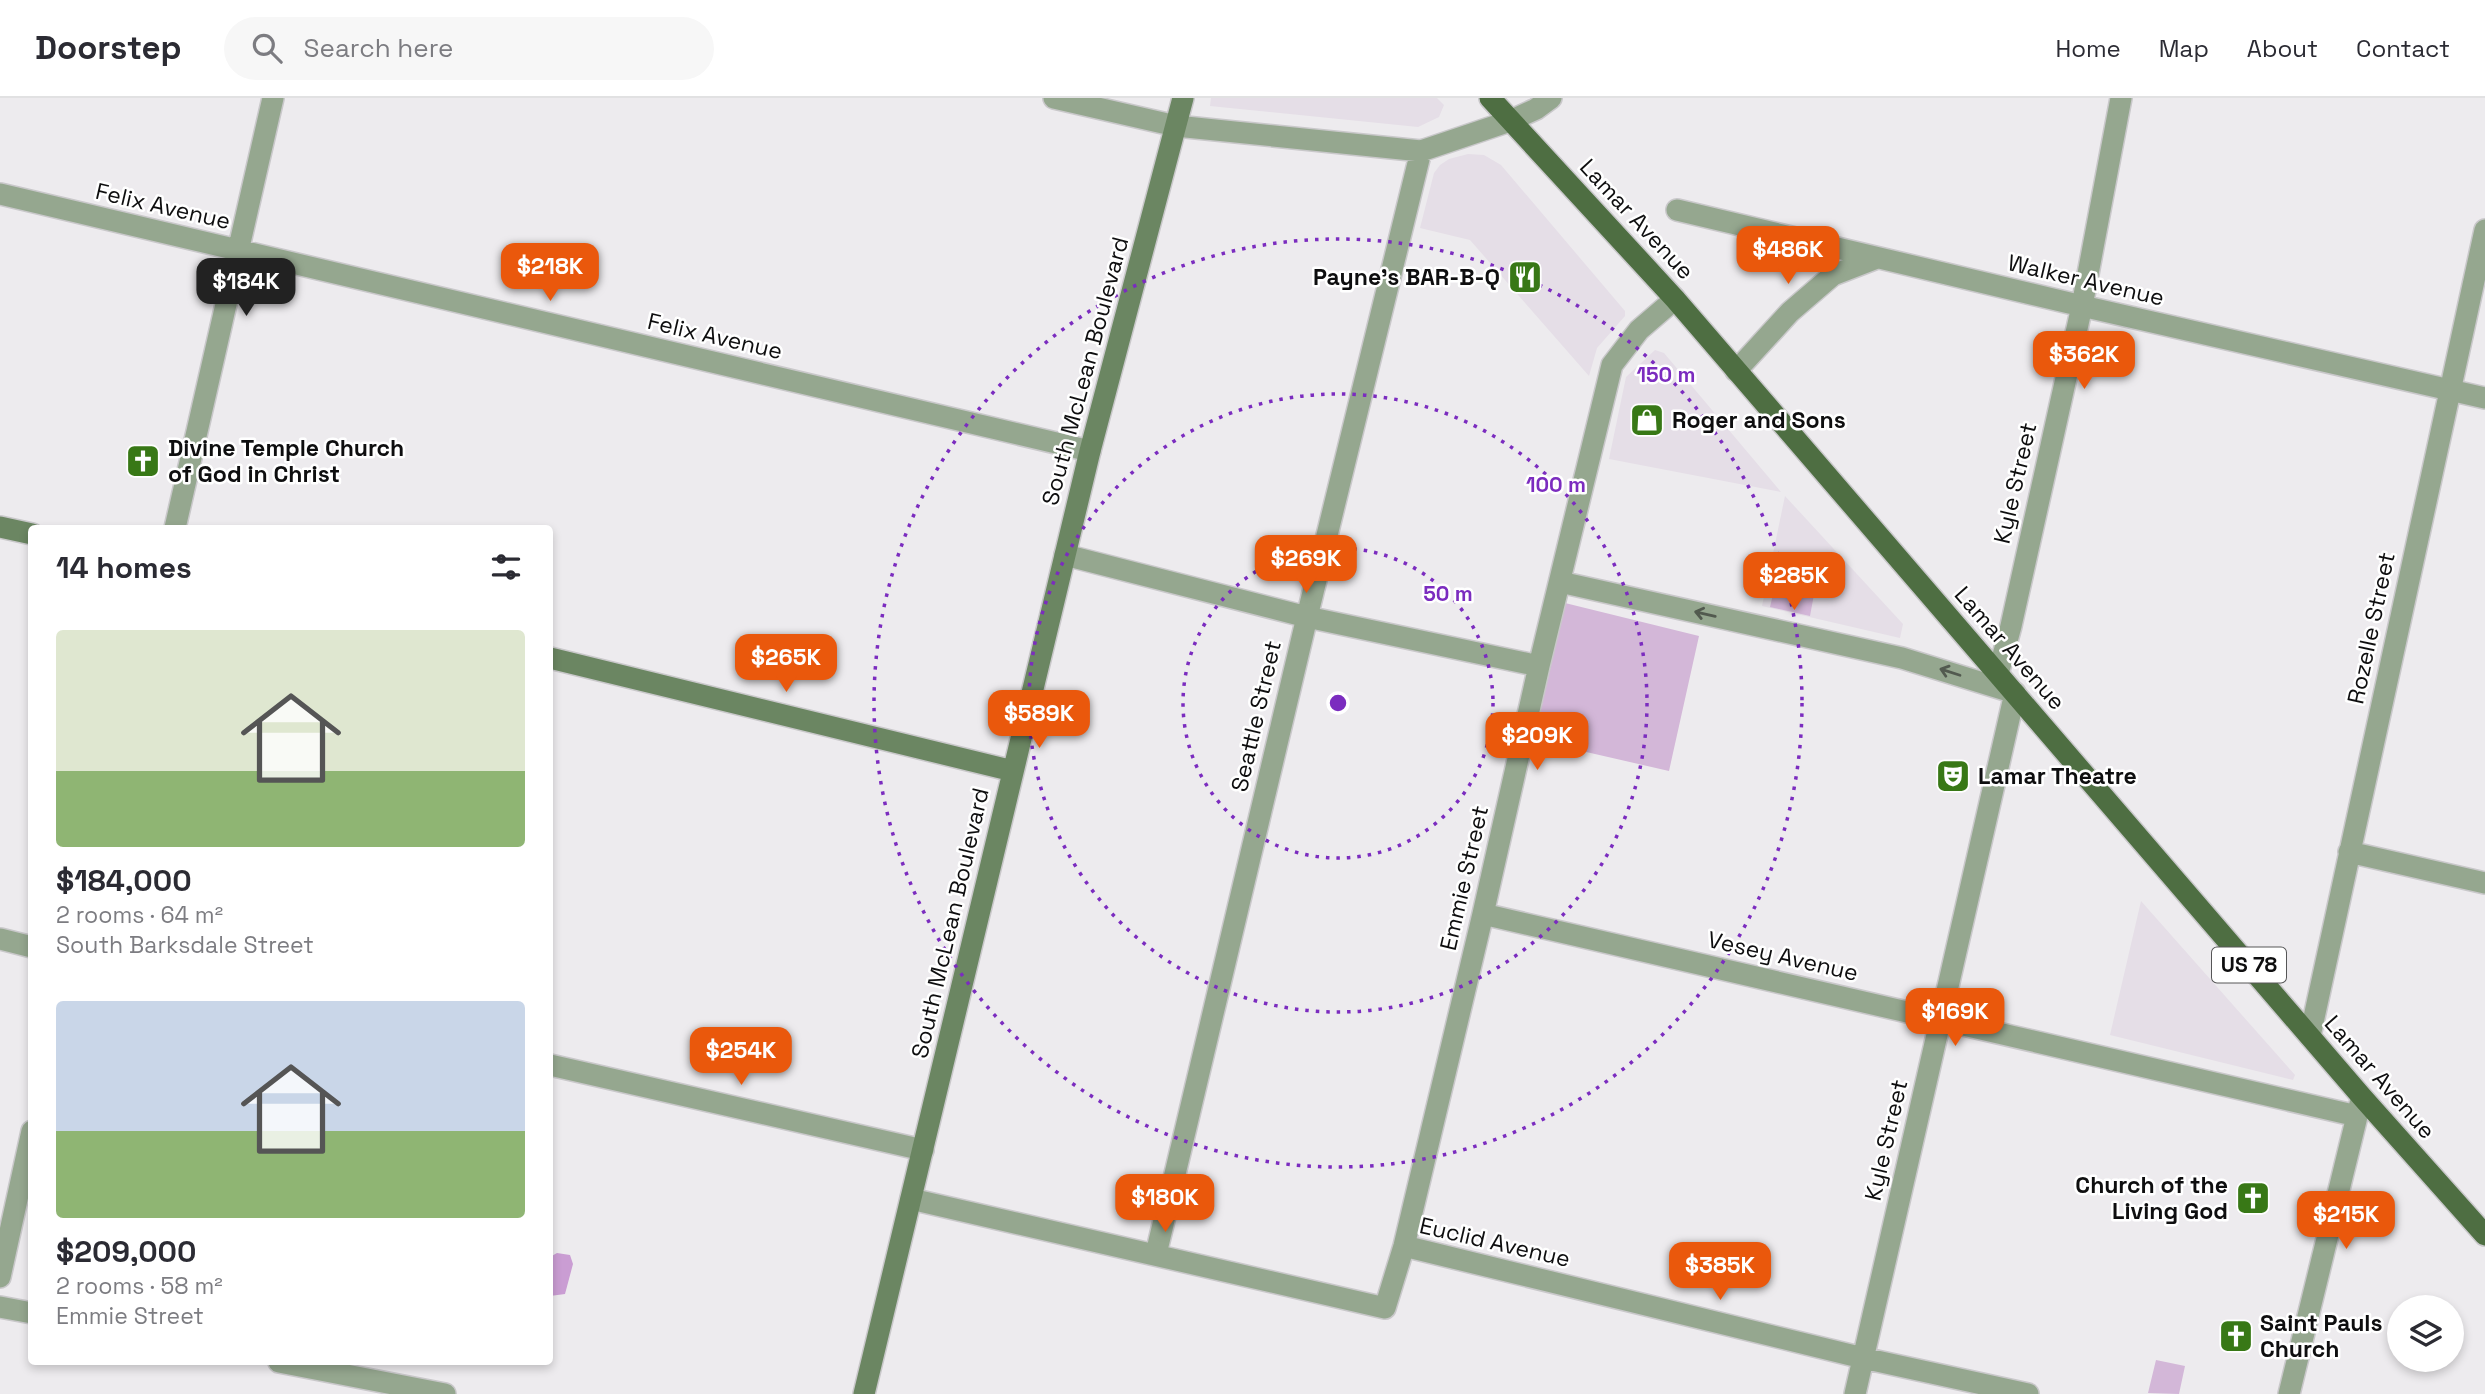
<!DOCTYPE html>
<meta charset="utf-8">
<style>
:root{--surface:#fff;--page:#f7f7f7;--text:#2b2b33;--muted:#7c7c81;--line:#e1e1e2;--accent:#ea580c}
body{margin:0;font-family:"Space Grotesk",sans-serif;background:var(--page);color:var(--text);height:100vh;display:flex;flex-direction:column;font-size:26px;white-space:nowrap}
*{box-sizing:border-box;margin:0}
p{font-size:23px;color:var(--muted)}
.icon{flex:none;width:38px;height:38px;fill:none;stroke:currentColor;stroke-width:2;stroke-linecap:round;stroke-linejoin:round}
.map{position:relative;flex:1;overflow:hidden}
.sheet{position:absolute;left:28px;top:427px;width:525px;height:840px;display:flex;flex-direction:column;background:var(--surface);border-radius:7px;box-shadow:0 4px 10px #0003}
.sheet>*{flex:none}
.controls{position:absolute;left:2387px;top:1197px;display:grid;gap:14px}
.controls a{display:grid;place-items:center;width:77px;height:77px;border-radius:50%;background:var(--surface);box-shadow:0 4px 10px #0003;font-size:35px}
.price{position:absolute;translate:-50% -60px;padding:0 16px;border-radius:14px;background:var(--accent);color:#fff;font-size:23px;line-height:46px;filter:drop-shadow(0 2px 4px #0008)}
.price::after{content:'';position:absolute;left:50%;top:42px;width:21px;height:16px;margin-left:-10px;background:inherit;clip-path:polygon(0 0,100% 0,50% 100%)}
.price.selected{background:#222;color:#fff}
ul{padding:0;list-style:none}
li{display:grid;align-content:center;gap:14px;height:371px;padding:0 28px}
li span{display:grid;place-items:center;height:217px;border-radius:7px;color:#555}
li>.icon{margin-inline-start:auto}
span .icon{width:126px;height:126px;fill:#fffc;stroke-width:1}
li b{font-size:30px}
h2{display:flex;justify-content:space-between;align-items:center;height:84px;padding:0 28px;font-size:30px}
header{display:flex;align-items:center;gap:42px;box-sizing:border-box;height:98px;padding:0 35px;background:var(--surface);border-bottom:2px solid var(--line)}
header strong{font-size:33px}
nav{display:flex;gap:38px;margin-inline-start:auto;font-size:24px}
.search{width:490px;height:63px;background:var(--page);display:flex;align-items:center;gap:18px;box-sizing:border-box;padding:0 24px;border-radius:38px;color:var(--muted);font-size:26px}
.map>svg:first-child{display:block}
.built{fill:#e5dee7}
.green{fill:#d3b7d8}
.water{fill:#ca9dd3}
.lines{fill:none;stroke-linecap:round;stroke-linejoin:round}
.street-casing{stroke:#c9c8ca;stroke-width:24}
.secondary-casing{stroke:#c9c8ca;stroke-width:24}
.primary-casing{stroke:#c9c8ca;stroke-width:24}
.street{stroke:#95a78f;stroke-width:21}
.secondary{stroke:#6b8662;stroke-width:21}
.primary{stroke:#4e6e42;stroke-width:21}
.oneway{stroke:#525a4f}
.ring{fill:none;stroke:#7b2cbf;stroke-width:3.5;stroke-dasharray:3.5 7}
.labels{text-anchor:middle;stroke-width:5;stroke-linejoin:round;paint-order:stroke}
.shield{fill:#fff;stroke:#565657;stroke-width:2}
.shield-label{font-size:21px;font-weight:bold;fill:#0e0e0f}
.street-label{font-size:23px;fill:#0e0e0f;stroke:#fff}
.poi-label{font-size:23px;font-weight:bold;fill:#0e0e0f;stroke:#fff;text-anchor:start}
.centre{fill:#7b2cbf;stroke:#fff;stroke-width:3.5}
.ring-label{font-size:21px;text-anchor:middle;font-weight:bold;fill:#7b2cbf;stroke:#fff;stroke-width:5;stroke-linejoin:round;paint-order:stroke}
</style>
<header>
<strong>Doorstep</strong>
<div class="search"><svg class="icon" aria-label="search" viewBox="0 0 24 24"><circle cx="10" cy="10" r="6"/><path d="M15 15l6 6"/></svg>Search here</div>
<nav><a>Home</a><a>Map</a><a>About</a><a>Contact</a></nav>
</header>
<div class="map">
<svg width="2485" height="1296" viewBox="0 0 2485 1296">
<rect width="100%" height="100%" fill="#edebee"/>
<path class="built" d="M1211,0H1437L1444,7L1439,19L1418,29L1210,8Z
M1468,56L1484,57L1501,67L1625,213V218L1597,250L1589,278L1470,142L1420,130L1434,75L1440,67L1449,61Z
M1655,252L1664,255L1781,394L1609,361L1626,279Z
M1785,398L1903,526L1900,540L1762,508Z
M2141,803L2295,977L2293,982L2110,937Z"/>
<path class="green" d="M1777,479L1815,491L1810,518L1770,509Z
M1565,505L1699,538L1669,673L1534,642Z
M2156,1262L2185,1268L2179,1296L2148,1295Z"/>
<path class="water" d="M557,1155L570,1157L573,1166L565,1196L550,1198V1159Z"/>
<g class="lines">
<g class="street-casing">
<path id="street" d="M1054,0L1176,28L1421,53L1510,23L1536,11L1551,0
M0,96L1090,353
M1677,112L2082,208L2485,300
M1736,273L1790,214L1833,177L1877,160
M175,430L273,0
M1065,457L1307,519L1539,568
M1560,484L1902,560L2015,595L1855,1296
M1998,576L2011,528L2082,208L2121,0
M2349,754L2485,785
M1483,816L2357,1018
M0,841L32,849
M2310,938L2485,132
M550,967L923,1052
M911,1101L1385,1210L1404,1148L1483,816L1539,568L1612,267L1639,232L1675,201
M1404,1148L1863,1260L2028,1296
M1156,1156L1307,519L1421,53
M0,1179L32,1033
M0,1209L32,1215
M279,1264L445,1296
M2289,1296L2360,1006"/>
</g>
<g class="secondary-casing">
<path id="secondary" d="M0,429L32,436
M550,560L1013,673
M864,1296L1090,353L1183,0"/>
</g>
<g class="primary-casing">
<path id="primary" d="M1490,0L1675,201L2362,999L2485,1137"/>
</g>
<use href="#street" class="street"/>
<use href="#secondary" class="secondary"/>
<use href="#primary" class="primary"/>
</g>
<defs><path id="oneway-shaft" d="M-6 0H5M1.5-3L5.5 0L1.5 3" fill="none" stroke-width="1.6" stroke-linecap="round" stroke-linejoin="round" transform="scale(1.75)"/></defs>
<g class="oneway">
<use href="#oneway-shaft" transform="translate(1705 516) rotate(-167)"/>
<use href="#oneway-shaft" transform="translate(1950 574) rotate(-162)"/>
</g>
<g class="ring">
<circle cx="1338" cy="605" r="155"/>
<circle cx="1338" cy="605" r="309"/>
<circle cx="1338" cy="605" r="464"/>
</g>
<defs>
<g id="restaurant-square" transform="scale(1.75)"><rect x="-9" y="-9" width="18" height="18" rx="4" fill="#387816" stroke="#fff"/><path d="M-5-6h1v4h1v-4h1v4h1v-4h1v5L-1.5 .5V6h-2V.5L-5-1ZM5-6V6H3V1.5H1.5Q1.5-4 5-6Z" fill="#fff"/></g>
<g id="shop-square" transform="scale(1.75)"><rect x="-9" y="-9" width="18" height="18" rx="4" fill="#387816" stroke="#fff"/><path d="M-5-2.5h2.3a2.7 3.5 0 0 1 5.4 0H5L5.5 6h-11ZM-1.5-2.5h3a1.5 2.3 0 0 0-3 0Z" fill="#fff"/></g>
<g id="church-square" transform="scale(1.75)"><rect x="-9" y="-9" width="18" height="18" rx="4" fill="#387816" stroke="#fff"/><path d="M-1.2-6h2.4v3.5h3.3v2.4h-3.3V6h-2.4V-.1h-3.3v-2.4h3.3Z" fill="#fff"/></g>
<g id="theatre-square" transform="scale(1.75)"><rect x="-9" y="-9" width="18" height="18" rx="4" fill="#387816" stroke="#fff"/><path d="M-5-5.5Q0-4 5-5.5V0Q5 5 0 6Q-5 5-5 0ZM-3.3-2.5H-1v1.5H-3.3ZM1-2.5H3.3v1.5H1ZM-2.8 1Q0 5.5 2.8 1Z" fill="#fff"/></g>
</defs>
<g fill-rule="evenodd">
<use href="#restaurant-square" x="1525" y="179"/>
<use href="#shop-square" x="1647" y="322"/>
<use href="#church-square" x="143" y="363"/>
<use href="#theatre-square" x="1953" y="678"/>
<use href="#church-square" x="2253" y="1100"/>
<use href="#church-square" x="2236" y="1238"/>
</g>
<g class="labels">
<rect class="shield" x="2212" y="849.5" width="74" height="35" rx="5"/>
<g class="shield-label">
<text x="2249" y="874">US 78</text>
</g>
<g class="street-label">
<text transform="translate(163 108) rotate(13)" y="8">Felix Avenue</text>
<text transform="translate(1637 121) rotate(47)" y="8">Lamar Avenue</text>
<text transform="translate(2086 182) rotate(13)" y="8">Walker Avenue</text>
<text transform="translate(715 238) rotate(13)" y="8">Felix Avenue</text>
<text transform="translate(1085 273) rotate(-75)" y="8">South McLean Boulevard</text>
<text transform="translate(2015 385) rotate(-77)" y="8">Kyle Street</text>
<text transform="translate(2371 530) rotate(-78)" y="8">Rozelle Street</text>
<text transform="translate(2010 550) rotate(49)" y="8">Lamar Avenue</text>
<text transform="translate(1256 618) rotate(-77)" y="8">Seattle Street</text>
<text transform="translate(1464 780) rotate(-77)" y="8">Emmie Street</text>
<text transform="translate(950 825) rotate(-77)" y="8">South McLean Boulevard</text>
<text transform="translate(1783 858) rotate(13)" y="8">Vesey Avenue</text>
<text transform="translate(2380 979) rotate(49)" y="8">Lamar Avenue</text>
<text transform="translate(1886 1042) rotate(-77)" y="8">Kyle Street</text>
<text transform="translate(1495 1144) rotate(13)" y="8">Euclid Avenue</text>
</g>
<g class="poi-label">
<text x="1500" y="187" text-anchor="end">Payne's BAR-B-Q</text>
<text x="1672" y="330">Roger and Sons</text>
<text x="168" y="358">Divine Temple Church<tspan x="168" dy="26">of God in Christ</tspan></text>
<text x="1978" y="686">Lamar Theatre</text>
<text x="2228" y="1095" text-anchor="end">Church of the<tspan x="2228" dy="26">Living God</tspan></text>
<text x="2260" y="1233">Saint Pauls<tspan x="2260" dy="26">Church</tspan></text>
</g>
</g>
<circle cx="1338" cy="605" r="10" class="centre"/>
<g class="ring-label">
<text x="1666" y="284">150 m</text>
<text x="1556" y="394">100 m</text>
<text x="1448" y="503">50 m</text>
</g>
</svg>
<div class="controls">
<a><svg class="icon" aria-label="layers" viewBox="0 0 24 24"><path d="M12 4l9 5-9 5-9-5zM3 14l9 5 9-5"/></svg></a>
</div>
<b class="price" style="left:1788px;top:188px">$486K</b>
<b class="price" style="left:550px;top:205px">$218K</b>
<b class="price selected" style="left:246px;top:220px">$184K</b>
<b class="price" style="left:2084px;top:293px">$362K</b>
<b class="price" style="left:1306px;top:497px">$269K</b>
<b class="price" style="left:1794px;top:514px">$285K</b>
<b class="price" style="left:786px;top:596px">$265K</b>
<b class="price" style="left:1039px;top:652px">$589K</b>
<b class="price" style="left:1537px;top:674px">$209K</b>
<b class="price" style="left:1955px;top:950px">$169K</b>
<b class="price" style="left:741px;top:989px">$254K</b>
<b class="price" style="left:1165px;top:1136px">$180K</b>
<b class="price" style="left:2346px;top:1153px">$215K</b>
<b class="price" style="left:1720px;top:1204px">$385K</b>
<section class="sheet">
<h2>14 homes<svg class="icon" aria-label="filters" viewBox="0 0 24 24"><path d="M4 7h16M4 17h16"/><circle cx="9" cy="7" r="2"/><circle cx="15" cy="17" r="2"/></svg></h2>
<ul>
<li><span style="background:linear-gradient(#dfe7d0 65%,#8fb573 0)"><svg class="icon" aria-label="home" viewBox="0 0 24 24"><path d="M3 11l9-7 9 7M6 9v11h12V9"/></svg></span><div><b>$184,000</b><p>2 rooms · 64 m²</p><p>South Barksdale Street</p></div></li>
<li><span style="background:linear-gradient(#c9d6e8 60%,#8fb573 0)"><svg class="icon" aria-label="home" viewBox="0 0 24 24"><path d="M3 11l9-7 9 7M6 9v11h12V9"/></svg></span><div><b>$209,000</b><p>2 rooms · 58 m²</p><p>Emmie Street</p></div></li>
</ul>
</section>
</div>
